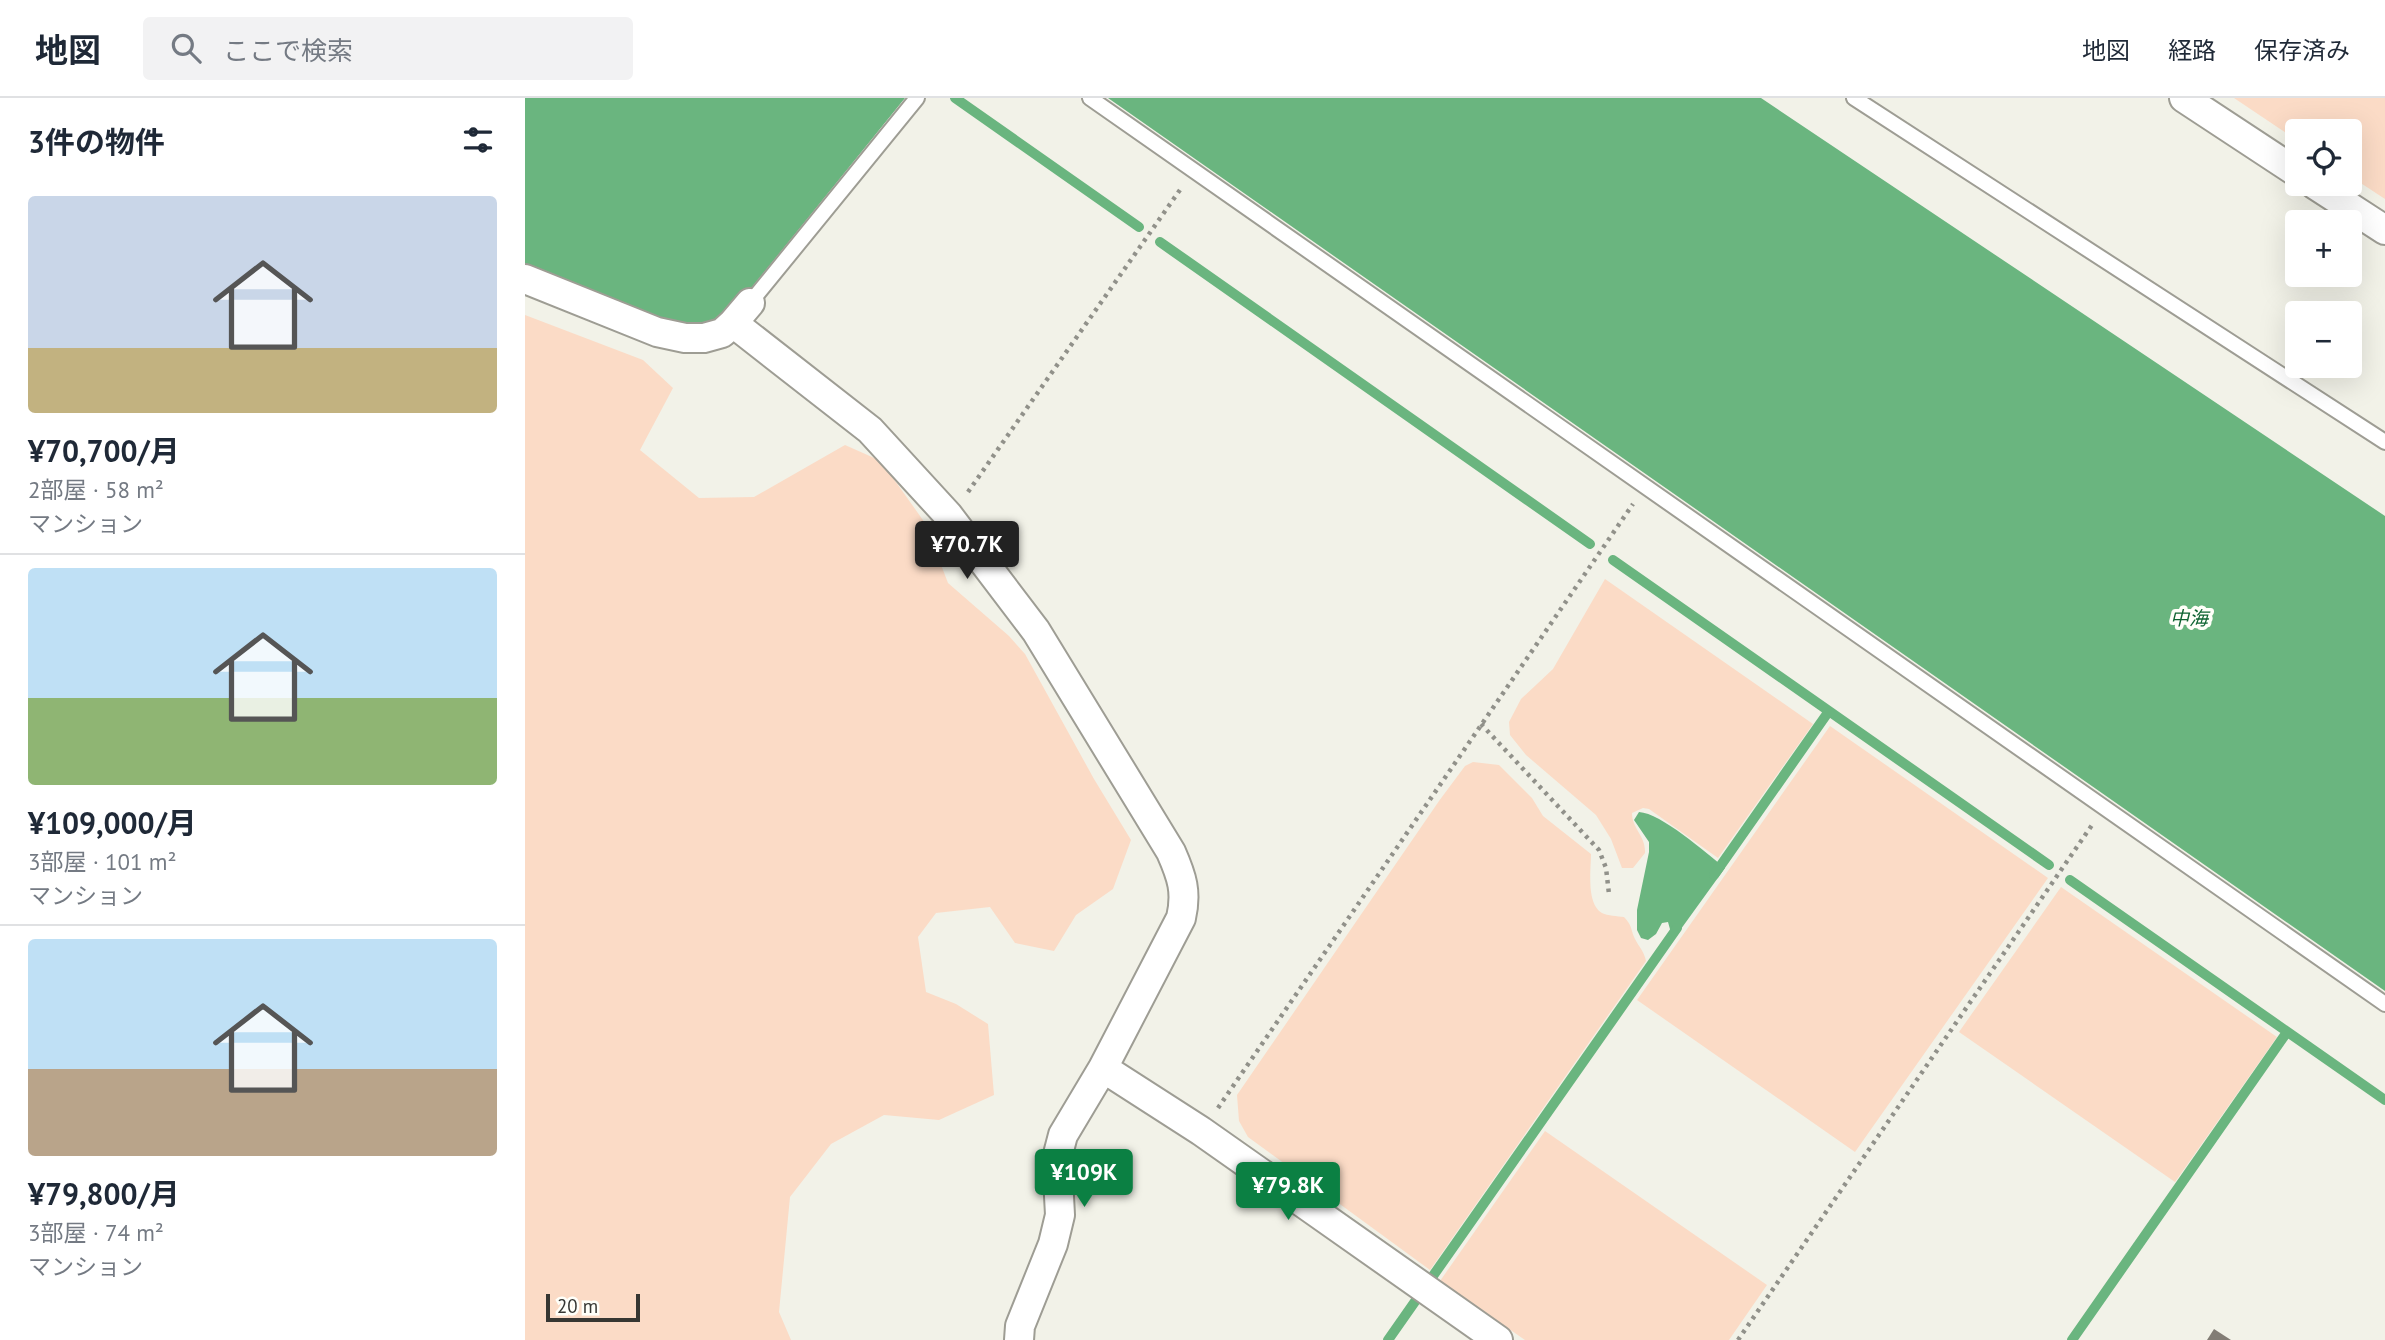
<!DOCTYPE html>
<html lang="ja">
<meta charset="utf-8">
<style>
:root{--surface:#fff;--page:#f2f2f3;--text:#1f2937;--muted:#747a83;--line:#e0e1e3;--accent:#0b8043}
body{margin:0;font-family:"PT Sans","Noto Sans JP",sans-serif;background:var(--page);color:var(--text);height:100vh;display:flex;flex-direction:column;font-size:26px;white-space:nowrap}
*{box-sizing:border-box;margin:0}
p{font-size:23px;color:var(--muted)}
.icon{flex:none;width:38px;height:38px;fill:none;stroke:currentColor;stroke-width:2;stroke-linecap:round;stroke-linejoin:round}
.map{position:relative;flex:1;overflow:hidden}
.details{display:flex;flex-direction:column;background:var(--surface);width:525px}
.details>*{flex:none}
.fabs{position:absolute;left:1760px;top:21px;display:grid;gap:14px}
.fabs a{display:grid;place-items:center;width:77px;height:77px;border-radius:7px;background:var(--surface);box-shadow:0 7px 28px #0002;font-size:35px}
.scale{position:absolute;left:21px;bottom:18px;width:94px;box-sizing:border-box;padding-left:7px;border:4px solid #363632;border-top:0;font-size:19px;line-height:24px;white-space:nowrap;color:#363632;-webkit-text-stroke:5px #fffff9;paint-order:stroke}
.price{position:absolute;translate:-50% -60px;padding:0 16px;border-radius:7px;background:var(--accent);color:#fff;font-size:23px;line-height:46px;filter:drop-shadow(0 2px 4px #0008)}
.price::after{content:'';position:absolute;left:50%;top:42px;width:21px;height:16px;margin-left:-10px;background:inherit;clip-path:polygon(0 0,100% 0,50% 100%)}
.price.current{background:#222;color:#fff}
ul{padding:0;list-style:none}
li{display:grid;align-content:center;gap:14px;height:371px;padding:0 28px}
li+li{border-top:2px solid var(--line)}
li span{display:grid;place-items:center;height:217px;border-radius:7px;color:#555}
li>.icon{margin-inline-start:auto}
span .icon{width:126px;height:126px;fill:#fffc;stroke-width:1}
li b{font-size:30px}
h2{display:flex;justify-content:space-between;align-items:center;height:84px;padding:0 28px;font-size:30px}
header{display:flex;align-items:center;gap:42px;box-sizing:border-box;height:98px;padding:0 35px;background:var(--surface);border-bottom:2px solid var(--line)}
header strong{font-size:33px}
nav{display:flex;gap:38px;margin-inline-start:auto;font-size:24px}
.search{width:490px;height:63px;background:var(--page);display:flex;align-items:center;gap:18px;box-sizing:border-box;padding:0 24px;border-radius:7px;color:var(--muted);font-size:26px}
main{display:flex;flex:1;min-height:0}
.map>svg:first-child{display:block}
.green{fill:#fbdbc6}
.water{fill:#6ab57f}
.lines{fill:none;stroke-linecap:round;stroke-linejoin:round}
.stream{stroke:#6ab57f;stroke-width:10}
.building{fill:#827d75}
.lane-casing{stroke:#9e9d94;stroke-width:18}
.street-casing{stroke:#9e9d94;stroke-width:32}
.path{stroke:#91918a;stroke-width:4.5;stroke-dasharray:3.5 5;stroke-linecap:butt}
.lane{stroke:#fff;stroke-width:14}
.street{stroke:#fff;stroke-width:28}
.labels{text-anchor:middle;stroke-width:7;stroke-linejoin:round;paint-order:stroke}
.water-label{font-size:19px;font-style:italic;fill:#0f6432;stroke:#fffff9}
</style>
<header>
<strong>地図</strong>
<div class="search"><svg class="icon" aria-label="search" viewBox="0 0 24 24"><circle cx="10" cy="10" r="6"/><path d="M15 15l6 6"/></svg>ここで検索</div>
<nav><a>地図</a><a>経路</a><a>保存済み</a></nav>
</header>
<main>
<section class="details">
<h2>3件の物件<svg class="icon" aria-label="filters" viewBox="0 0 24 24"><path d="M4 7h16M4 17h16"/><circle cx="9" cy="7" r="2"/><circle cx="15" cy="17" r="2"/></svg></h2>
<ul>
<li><span style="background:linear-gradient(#c9d6e8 70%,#c2b280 0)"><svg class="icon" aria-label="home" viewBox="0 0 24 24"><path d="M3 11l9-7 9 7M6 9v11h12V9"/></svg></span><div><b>¥70,700/月</b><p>2部屋 · 58 m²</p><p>マンション</p></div></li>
<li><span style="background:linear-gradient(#bfe0f5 60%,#8fb573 0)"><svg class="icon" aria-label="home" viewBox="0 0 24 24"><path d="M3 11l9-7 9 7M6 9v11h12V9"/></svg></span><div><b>¥109,000/月</b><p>3部屋 · 101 m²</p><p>マンション</p></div></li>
<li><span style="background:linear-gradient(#bfe0f5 60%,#b9a48a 0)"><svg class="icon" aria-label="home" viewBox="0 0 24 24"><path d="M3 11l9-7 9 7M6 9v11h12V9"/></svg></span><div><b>¥79,800/月</b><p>3部屋 · 74 m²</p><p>マンション</p></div></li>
</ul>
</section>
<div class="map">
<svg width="1860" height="1242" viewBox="0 0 1860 1242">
<rect width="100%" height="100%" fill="#f2f2e8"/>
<path class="green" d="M1709,0H1860V101L1825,78V33H1773V43Z
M0,217L118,262L148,290L115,352L174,400L229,399L320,347L356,363L400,425L423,485L484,538L500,556L569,681L606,742L588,791L551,817L529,853L490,845L465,809L411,815L393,839L401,894L431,906L463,926L469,997L414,1022L359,1017L306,1046L265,1099L254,1214L266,1242H0Z
M1080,481L1288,626L1193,760L1124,711L1118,710L1107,715C1107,731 1121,738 1120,755L1108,770H1097L1086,741L1071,717L1001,657L985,637L984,624L996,601L1028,571Z
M1305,628L1523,780L1330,1054L1112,902Z
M948,664L974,667L1007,700L1018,718L1066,756C1066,771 1061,806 1077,815C1083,818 1092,818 1099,819C1108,829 1105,830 1110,841C1114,849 1119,853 1121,863L905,1172L723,1039L714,1023L712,997L914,703L940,668Z
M1536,789L1752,939L1650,1084L1434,934Z
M1020,1033L1242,1187L1204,1242H1000L915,1183Z"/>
<path class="water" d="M0,0H380L215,204L189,227H143L0,169Z
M583,0H1236L1860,418V893Z
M1114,714C1136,715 1181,755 1200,770L1148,842L1143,824L1137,825L1131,836L1123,842L1116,840L1112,832V812L1124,754V744L1109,722Z"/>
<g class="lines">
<path class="stream" d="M430,0L614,129
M635,144L1065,446
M1088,462L1524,767
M1189,777L1304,613
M1545,782L1860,1002
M863,1242L1152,830
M1547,1242L1762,934"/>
</g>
<path class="building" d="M1689,1231L1706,1242H1682Z"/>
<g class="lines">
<g class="lane-casing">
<path id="lane" d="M565,0L1860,906
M1329,0L1860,344
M225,205L392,0"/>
</g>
<g class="street-casing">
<path id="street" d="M1659,0L1773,75
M1789,86L1860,132
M0,181L132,234L160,240H179L197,235L208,225L345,332L423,417L511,533L646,754C657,779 662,794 656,820L578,970L538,1037L532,1060L535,1117L528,1146L495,1228L494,1242
M208,225L225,205
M578,970L676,1033L973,1242"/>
</g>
<path class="path" d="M443,394L657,89
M956,626L1074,752L1081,770L1084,796
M693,1010L1108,406
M1213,1242L1567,727"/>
<use href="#lane" class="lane"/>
<use href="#street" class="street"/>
</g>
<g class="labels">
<g class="water-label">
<text x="1664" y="527">中海</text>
</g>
</g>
</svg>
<div class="fabs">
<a><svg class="icon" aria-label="locate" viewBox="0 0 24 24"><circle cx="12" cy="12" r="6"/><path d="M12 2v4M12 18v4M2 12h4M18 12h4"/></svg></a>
<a>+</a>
<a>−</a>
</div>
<div class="scale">20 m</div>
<b class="price current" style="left:442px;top:483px">¥70.7K</b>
<b class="price" style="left:559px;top:1111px">¥109K</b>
<b class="price" style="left:763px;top:1124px">¥79.8K</b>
</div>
</main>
